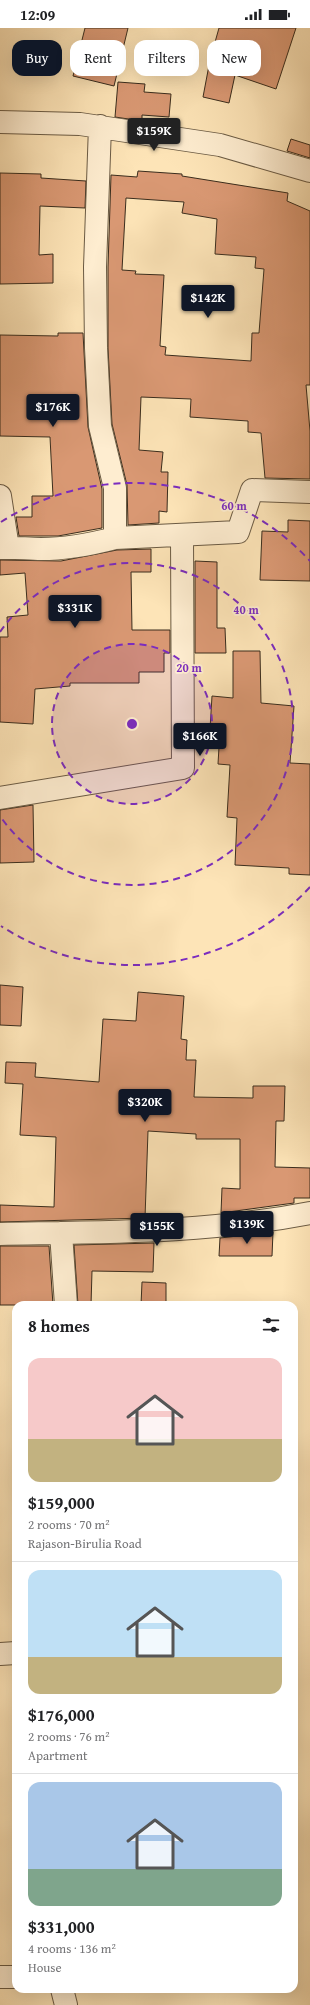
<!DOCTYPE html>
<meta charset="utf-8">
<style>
:root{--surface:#fff;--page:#f6f6f6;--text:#202124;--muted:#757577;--line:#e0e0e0;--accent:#111827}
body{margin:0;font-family:"Gentium Book Plus",serif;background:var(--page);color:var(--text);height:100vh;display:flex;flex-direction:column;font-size:15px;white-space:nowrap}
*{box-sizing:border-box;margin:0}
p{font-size:13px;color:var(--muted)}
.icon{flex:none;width:22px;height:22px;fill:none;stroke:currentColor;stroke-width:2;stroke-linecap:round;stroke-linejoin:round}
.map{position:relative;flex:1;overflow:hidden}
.details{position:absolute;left:12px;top:1273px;width:286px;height:692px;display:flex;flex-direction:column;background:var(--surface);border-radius:12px;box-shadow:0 4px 16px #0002}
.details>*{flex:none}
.banner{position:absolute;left:12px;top:12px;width:286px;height:36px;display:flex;gap:8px}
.price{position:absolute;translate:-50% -34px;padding:0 9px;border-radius:4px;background:var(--accent);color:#fff;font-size:13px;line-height:26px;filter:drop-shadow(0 1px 2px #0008)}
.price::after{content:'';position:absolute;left:50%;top:24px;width:12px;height:9px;margin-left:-6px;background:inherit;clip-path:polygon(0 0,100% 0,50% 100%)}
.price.selected{background:#222;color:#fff}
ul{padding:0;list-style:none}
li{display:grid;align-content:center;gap:8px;height:212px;padding:0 16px}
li+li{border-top:1px solid var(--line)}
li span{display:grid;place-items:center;height:124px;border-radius:12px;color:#555}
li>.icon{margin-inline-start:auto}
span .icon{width:72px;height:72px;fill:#fffc;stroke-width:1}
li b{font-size:17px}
h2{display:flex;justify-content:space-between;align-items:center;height:48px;padding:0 16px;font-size:17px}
.chip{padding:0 14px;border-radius:12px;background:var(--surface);box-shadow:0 4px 16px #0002;font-size:14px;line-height:36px}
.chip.selected{background:var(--accent);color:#fff}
.status{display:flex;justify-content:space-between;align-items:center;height:28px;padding:0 20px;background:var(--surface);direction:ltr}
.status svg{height:11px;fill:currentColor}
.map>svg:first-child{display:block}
.building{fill:#d99873;stroke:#3a2d1d;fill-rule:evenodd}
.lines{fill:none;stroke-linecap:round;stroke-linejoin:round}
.minor-casing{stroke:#6b5b44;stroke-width:24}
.minor{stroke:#feedd0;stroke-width:22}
.ring{fill:none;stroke:#7b2cbf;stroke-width:2;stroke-dasharray:7 5}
.centre{fill:#7b2cbf;stroke:#feedd0;stroke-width:2}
.ring-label{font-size:12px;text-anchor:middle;font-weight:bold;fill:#7b2cbf;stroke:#feedd0;stroke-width:3.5;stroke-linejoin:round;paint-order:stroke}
</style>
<div class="status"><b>12:09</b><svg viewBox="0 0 49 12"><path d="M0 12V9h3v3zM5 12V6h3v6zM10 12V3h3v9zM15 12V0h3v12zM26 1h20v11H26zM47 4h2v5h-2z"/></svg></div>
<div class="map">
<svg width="310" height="1977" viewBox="0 0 310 1977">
<rect width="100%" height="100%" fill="#fde4b7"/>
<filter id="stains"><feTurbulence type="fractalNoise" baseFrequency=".005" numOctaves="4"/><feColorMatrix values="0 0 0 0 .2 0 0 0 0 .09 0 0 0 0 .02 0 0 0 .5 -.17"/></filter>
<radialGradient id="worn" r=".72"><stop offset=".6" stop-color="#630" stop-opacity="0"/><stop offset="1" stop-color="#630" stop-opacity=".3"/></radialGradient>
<path class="building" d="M85,0H128L114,58L73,48Z
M219,0H296L276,61L235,47L229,75L203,69L210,32Z
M118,54L145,56L144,64L171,66L169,89L142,87V93L115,89Z
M291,111L310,117V130L287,123Z
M138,143L182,146V148L288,165L287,173L310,183V357H306L310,403V451L265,450L261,405L248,404V393L190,389L191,371L141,369L139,422L163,424L161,444H168L167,484L159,483V495L128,497L127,457L112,396L108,320V239L111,147L137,149ZM126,170L184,174L182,185L217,191L215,226L256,229L255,240L264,241L259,305H252L251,333L165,327L166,319L160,318L164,247L135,246L136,243L122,242Z
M0,145L41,146V150L86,153L85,180L40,178L39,227L53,226V255L0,256Z
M58,305H83L88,399L102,461V500L58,508H19L16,489H32V468H53L50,409L0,408V307L58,308Z
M288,492L310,493V553L260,552L262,503L288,504Z
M151,521V544H131L132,602H170V625H164V644H139V655H70V658L35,661L33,696L0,694V609H8L7,589L28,587L25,545L0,547V532L61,533L117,522Z
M195,533L217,534V600H225L226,625H195Z
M233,623H260L261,675L294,678L290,735L310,736V847L289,846V840L235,837L237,790L227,789L230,737L218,736L220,702L210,701L212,668L233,670Z
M33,777L34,834L0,835V782Z
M0,957L23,959L21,998L0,997Z
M138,964L184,968L181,1011L187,1012L186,1032H196L194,1069L253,1070V1058H285L284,1093H276L275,1139L310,1140V1170H294V1175L221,1185L222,1160L240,1161V1111H196V1106L148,1103L145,1190L0,1194V1177L54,1179L56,1109L20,1107L23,1056L5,1055L6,1034L36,1035L35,1049L99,1054L103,991L136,993Z
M273,1204L272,1228H219L220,1210Z
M154,1215L153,1244L92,1243L91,1277H78L74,1217Z
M0,1218H49L53,1277H0Z
M142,1254L166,1255V1277H141Z"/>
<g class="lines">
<g class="minor-casing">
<path id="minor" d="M0,94L80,96L220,117L310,143
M100,98L95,239L96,320L100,398L115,460V510L238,504L252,462L310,464
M0,468L8,520
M0,520C14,519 27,521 41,521C65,521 92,516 115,510
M0,770L183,740L182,507
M61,1205L66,1277
M0,1206C104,1204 208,1205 310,1185
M0,1626L16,1625
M0,1949H16
M62,1961L66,1977"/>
</g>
<use href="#minor" class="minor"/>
</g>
<circle cx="132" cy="696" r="80" fill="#7b2cbf" fill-opacity=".12"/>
<g class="ring">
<circle cx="132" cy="696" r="80"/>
<path d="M0 604A161 161 0 1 1 0 788"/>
<path d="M310 859A241 241 0 0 1 1 898M1 494A241 241 0 0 1 310 533"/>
</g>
<circle cx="132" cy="696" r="6" class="centre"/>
<g class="ring-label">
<text x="234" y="482">60 m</text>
<text x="246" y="586">40 m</text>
<text x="189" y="644">20 m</text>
</g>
<rect width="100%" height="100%" filter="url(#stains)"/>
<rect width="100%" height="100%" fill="url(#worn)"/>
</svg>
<b class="price selected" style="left:154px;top:124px">$159K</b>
<b class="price" style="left:208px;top:291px">$142K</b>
<b class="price" style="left:53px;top:400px">$176K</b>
<b class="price" style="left:75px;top:601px">$331K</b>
<b class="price" style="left:200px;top:729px">$166K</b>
<b class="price" style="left:145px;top:1095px">$320K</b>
<b class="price" style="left:247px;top:1217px">$139K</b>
<b class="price" style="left:157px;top:1219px">$155K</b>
<div class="banner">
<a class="chip selected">Buy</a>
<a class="chip">Rent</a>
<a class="chip">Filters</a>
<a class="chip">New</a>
</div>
<section class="details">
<h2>8 homes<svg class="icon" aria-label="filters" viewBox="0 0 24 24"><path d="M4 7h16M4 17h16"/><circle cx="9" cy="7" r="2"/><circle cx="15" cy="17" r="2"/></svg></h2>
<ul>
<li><span style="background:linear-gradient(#f6c9c9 65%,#c2b280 0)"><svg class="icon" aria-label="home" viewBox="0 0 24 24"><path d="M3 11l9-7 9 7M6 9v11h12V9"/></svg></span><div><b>$159,000</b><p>2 rooms · 70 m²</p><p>Rajason-Birulia Road</p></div></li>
<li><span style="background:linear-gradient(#bfe0f5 70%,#c2b280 0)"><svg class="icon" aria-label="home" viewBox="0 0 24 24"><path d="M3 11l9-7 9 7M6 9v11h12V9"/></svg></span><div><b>$176,000</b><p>2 rooms · 76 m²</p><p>Apartment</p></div></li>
<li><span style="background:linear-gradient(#a9c7e8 70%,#7fa58c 0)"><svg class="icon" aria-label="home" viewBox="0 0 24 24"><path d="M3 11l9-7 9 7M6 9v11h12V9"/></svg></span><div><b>$331,000</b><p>4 rooms · 136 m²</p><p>House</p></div></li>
</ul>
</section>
</div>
